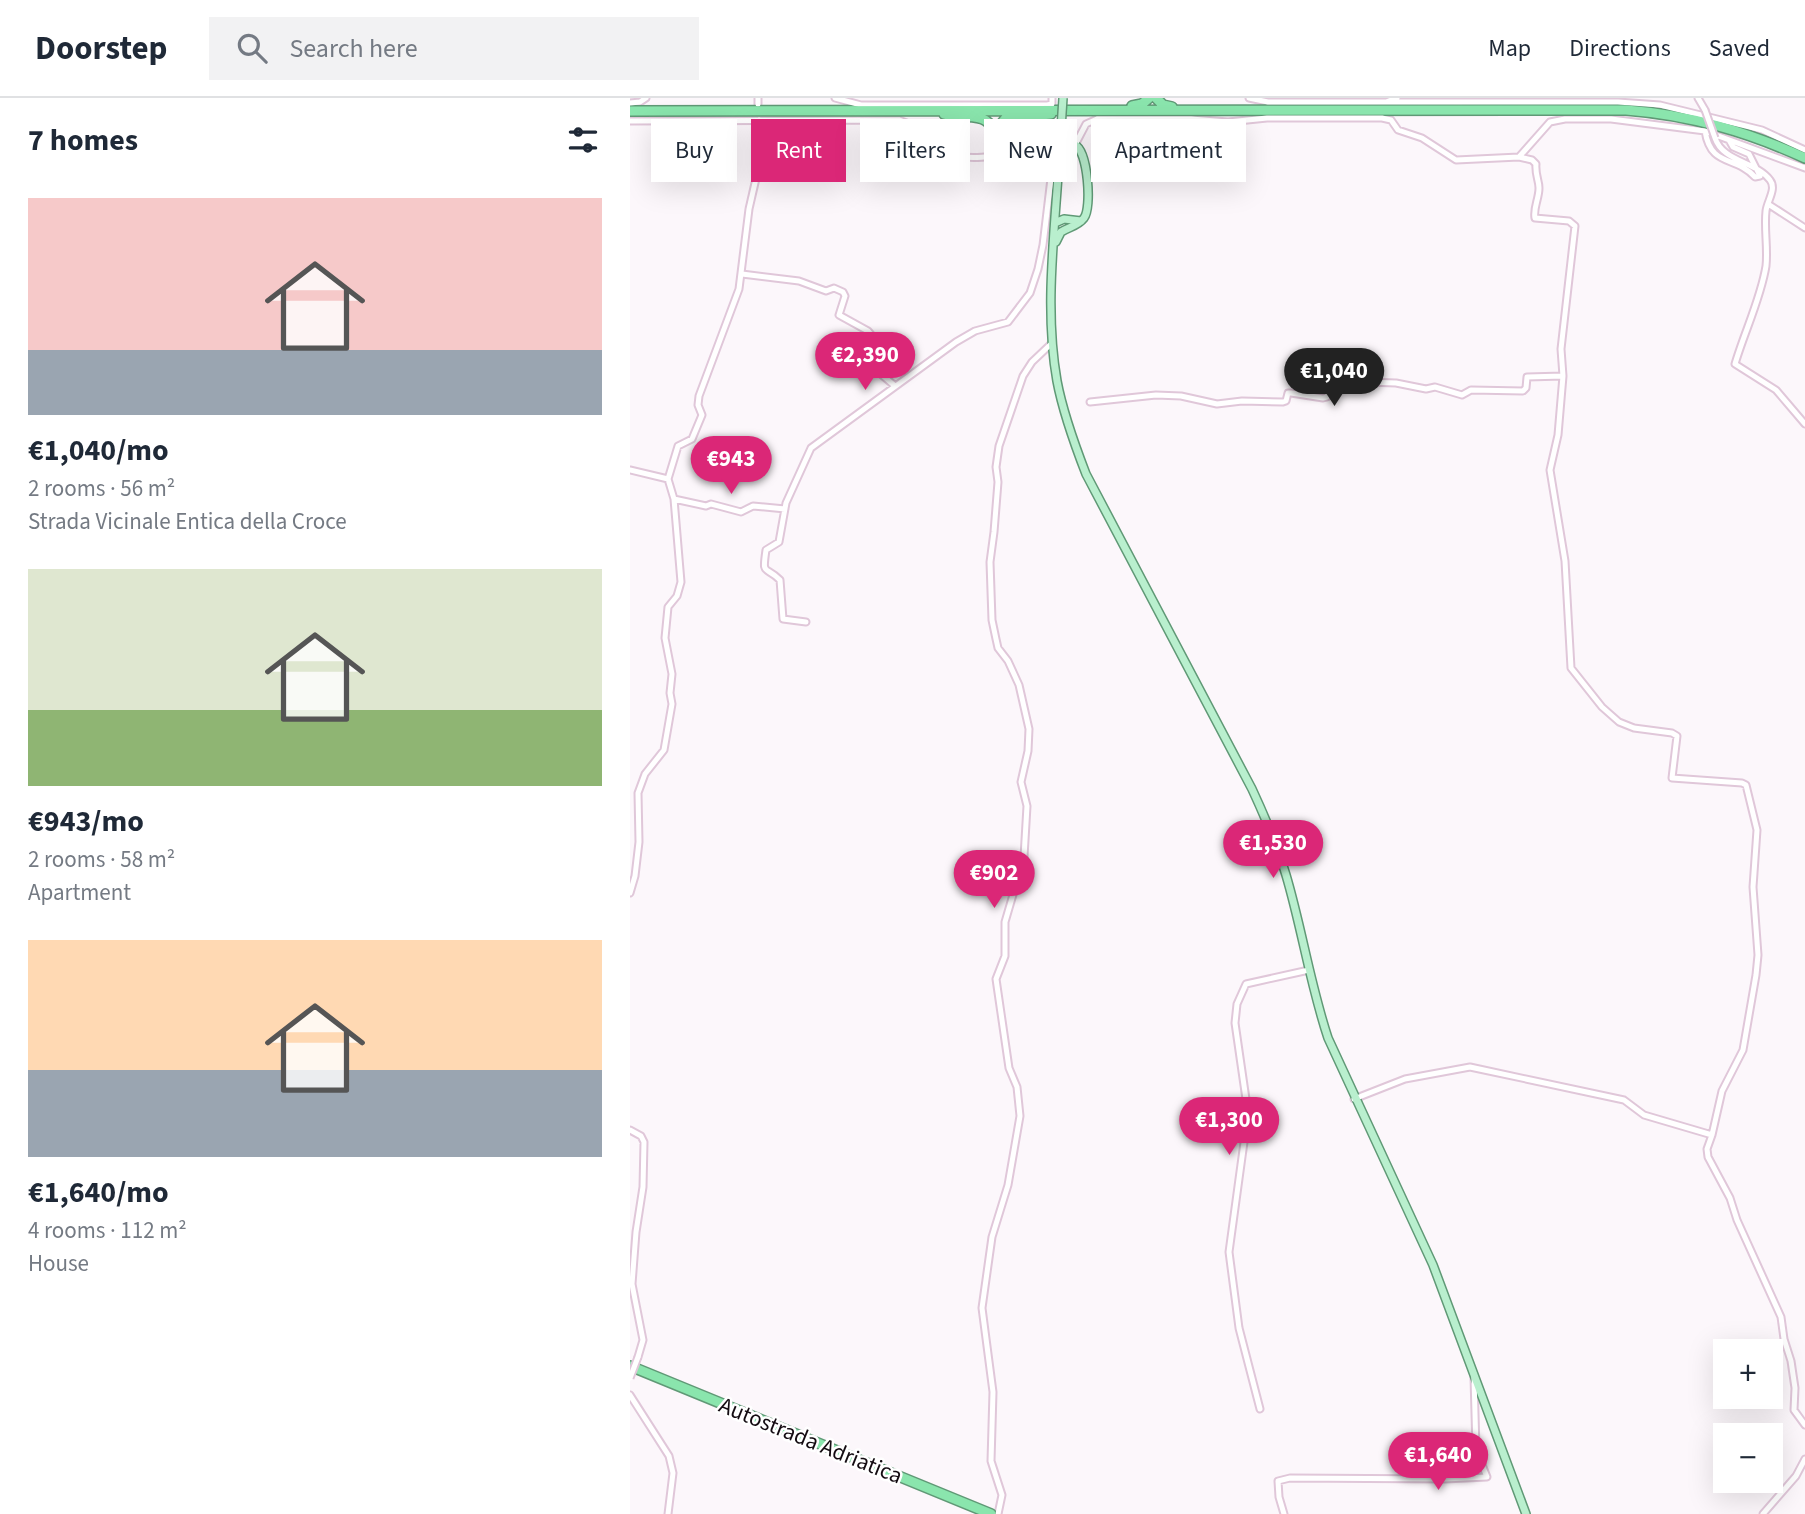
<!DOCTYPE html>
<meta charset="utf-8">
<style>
:root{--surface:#fff;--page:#f2f2f3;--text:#1f2937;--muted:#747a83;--line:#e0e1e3;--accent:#db2777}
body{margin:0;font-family:"Source Sans 3",sans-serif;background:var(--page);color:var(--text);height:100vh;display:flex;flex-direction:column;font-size:26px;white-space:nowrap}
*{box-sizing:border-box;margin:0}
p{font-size:23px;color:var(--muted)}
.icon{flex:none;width:38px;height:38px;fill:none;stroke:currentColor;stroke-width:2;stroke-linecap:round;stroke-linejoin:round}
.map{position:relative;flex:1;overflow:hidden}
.side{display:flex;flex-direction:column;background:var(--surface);width:630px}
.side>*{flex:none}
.guide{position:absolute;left:21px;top:21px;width:665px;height:63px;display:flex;gap:14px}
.controls{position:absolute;left:1083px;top:1241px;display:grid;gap:14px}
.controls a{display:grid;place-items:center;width:70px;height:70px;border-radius:0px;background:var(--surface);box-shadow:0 7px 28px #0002;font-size:35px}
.price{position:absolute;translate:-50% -60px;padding:0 16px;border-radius:24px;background:var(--accent);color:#fff;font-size:23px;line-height:46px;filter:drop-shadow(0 2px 4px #0008)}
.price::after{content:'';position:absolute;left:50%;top:42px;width:21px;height:16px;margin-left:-10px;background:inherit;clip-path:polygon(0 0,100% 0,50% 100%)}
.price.on{background:#222;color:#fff}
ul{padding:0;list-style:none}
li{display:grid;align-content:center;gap:14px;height:371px;padding:0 28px}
li span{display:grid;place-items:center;height:217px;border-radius:0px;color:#555}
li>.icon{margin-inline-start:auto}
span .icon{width:126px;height:126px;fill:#fffc;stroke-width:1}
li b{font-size:30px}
h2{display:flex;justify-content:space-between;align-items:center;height:84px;padding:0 28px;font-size:30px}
.pill{padding:0 24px;border-radius:0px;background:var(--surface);box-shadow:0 7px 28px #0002;font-size:24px;line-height:63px}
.pill.on{background:var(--accent);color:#fff}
header{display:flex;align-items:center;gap:42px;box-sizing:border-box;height:98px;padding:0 35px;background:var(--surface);border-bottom:2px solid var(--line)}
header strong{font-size:33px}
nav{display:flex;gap:38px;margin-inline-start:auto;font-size:24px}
.search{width:490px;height:63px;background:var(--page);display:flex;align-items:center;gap:18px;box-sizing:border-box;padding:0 24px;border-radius:0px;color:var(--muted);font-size:26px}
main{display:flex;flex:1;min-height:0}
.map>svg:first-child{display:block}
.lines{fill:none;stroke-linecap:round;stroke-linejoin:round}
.minor-casing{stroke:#e0c7d9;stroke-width:9}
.major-casing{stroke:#609976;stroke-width:10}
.highway-casing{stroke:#609976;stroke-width:12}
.minor{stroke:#fff;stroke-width:5}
.major{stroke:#b9efce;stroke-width:7}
.highway{stroke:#8ae5ad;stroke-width:9}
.minor-bridge-casing{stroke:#e0c7d9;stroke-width:9;stroke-linecap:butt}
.major-bridge-casing{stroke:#609976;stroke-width:10;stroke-linecap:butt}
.minor-bridge{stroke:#fff;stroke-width:5}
.major-bridge{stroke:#b9efce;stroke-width:7}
.labels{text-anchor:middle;stroke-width:5;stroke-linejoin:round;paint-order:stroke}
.street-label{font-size:23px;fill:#130b11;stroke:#fff}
</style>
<header>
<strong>Doorstep</strong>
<div class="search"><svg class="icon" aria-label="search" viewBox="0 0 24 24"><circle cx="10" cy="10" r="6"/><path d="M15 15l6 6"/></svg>Search here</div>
<nav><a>Map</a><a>Directions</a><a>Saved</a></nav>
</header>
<main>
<section class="side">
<h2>7 homes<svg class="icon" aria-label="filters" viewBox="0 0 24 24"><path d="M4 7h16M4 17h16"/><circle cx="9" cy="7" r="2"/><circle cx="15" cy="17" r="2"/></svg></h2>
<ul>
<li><span style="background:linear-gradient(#f6c9c9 70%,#9aa5b1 0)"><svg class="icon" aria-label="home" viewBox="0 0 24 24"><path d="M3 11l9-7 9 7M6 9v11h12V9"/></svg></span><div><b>€1,040/mo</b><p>2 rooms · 56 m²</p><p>Strada Vicinale Entica della Croce</p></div></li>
<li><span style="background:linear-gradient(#dfe7d0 65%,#8fb573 0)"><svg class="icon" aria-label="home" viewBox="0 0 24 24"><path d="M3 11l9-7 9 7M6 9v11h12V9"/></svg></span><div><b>€943/mo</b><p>2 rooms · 58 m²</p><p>Apartment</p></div></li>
<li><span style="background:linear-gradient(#ffd9b3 60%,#9aa5b1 0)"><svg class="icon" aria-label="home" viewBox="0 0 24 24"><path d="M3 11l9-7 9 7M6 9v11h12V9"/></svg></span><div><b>€1,640/mo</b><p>4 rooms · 112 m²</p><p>House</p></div></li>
</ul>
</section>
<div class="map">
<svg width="1175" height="1416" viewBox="0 0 1175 1416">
<rect width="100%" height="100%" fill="#fcf7fb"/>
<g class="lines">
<g class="minor-casing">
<path id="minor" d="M128,0V6
M205,0L231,7H417L422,6V0
M619,0L638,4H756L767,0
M1068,0L1075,12
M756,4H988L1030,7L1132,32L1175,52
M0,5L10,4L16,0
M0,23L269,22C289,28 300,46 319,55C335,63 368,59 384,53
M1075,33C1081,70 1105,57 1125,79L1130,78L1119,56L1103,49L1099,42
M1085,40C1093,64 1125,63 1140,82C1147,91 1137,103 1136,113C1134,131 1138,150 1136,168C1131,200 1114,235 1105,266L1146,292L1175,326
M445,47L456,26L467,21H561L598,24L637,20H752L761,22L768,32L792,40L826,62L889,59L920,24L935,21H981L1075,33L1175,70
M406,49L417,55L421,62
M1138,106L1175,130
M112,176L169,183L196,193L204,190L213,194L215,198L209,217L238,233L244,240L234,257L232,266L245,271L265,288
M460,304L526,297L551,298L587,306L612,303L653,304L656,303L658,295H661L693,300L697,299L704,281L708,279L736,284L766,285L796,291L805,289L832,297L841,292L893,293L896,290L897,279L933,278
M0,372L38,381
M44,401L76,408L81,406L111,414L123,408L155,411
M176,524L153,521L150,482C135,467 132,479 136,452L149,444L156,405L181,350L326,244L345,233L378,224L400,195L408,171L413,147L425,47
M0,795L5,778L9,744L8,695L15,676L34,652L42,606L40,595L42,576L35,540L38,509L47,498L51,484L44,401L38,381L48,348L62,341L72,317L68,307L69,298L109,191L119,111L130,63L129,22
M724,1001L775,981L840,969L994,1002L1014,1017L1082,1037L1092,993L1113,952L1126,877L1128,857L1123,789L1127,732L1116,687L1112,685L1042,680L1047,638L1042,635L1004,630L989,624L972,609L941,570L935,463L920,372L928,337L933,278L931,251L945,128L939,123L905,120C903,110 909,101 909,90C909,82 905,77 906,66L902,62L889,59
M0,1032L11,1038L14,1044L13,1089L6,1134L2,1186L13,1242L8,1259
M1082,1037L1077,1051L1078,1059L1100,1100L1107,1122L1151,1219L1154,1241L1161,1263L1165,1290L1164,1312L1175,1327
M0,1297L39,1358L43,1375L38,1416
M630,1311L609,1230L599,1154L615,1037L617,1008L605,925L607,906L616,886L679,872
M368,1416L372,1397L361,1363L363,1294L352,1210L362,1139L378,1087L390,1018L387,989L379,970L366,881L375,858V824L394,759L397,708L391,684L398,653L399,631L389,587L378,563L368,550L366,541L362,522L360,464L364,434L368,384L366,369L369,348L393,278L402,264L422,245
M654,1416L649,1399L648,1383L660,1380L815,1381L857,1379L846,1352L844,1279
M1133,1416L1166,1378L1175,1361"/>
</g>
<g class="major-casing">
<path id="major" d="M371,45L380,51C396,52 431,40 445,47C458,53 462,110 454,120C448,128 439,129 431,134L426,144
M429,61C425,134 414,210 427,283C433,315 444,345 456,376L622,691C635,719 647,747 656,777C672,831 680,886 698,940L803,1167L896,1416
M425,125L434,121L451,123"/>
</g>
<g class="highway-casing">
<path id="highway" d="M526,0L533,7L542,9
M502,8L512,6L519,0
M0,13L996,12C1060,17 1116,33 1175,60
M314,16C345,23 356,9 371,45
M369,37L371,26L376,20L421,16
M0,1268L361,1416"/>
</g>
<use href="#minor" class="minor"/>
<use href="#major" class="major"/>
<use href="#highway" class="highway"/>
<g class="minor-bridge-casing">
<path id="minor-bridge" d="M1075,12L1085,40
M0,1280L8,1259"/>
</g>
<g class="major-bridge-casing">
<path id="major-bridge" d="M429,61L433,0"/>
</g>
<use href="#minor-bridge" class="minor-bridge"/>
<use href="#major-bridge" class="major-bridge"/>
</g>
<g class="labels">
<g class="street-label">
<text transform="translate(181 1342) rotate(22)" y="8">Autostrada Adriatica</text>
</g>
</g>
</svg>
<div class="controls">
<a>+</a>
<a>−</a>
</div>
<b class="price" style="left:235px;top:294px">€2,390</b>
<b class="price on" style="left:704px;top:310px">€1,040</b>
<b class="price" style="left:101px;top:398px">€943</b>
<b class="price" style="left:643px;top:782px">€1,530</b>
<b class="price" style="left:364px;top:812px">€902</b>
<b class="price" style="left:599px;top:1059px">€1,300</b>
<b class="price" style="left:808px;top:1394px">€1,640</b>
<div class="guide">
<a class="pill">Buy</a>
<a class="pill on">Rent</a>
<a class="pill">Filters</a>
<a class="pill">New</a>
<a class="pill">Apartment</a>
</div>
</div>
</main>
